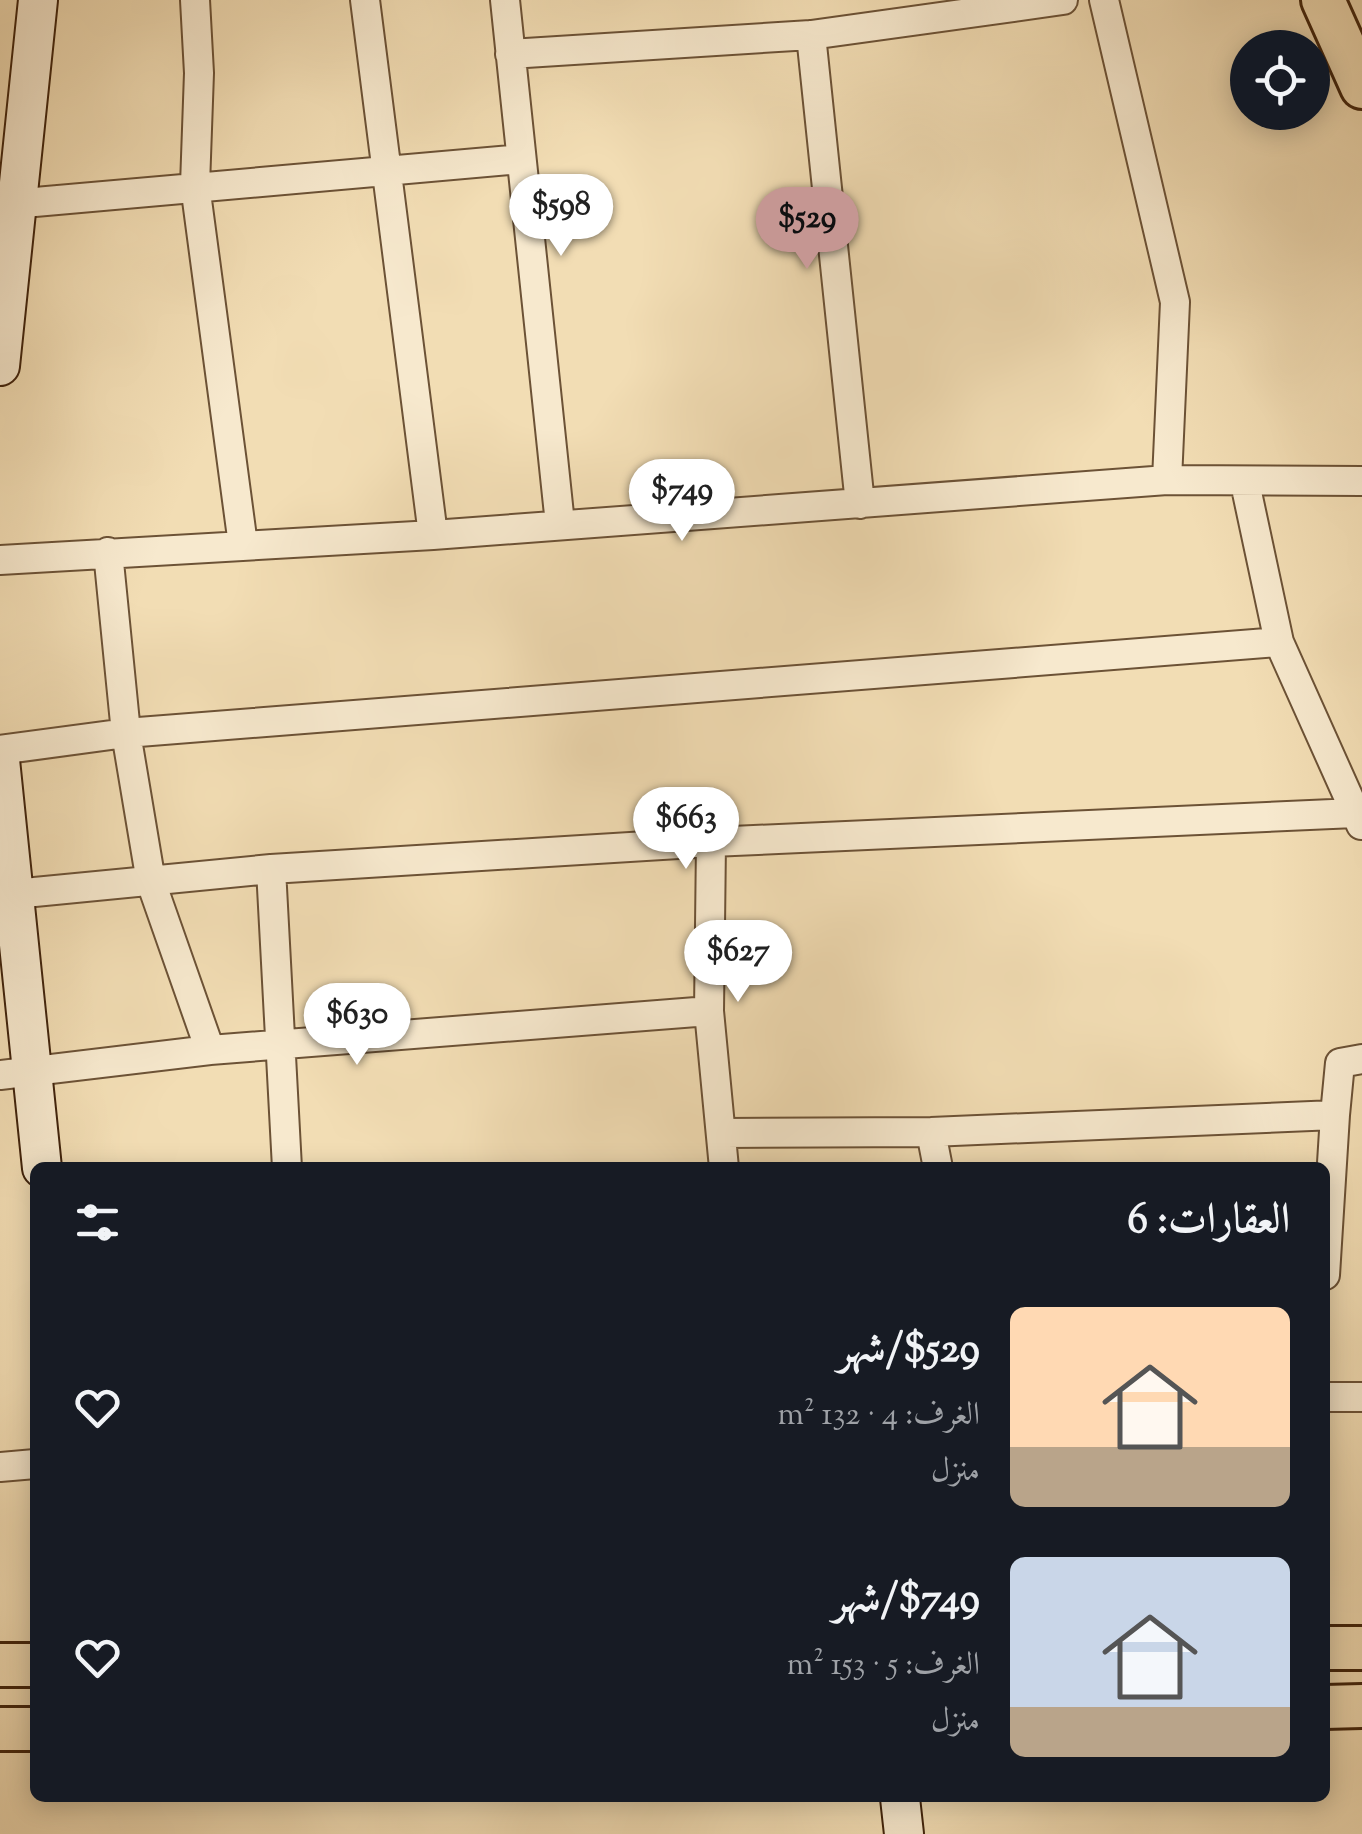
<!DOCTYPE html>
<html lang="ar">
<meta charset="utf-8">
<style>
:root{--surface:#171b24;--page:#242831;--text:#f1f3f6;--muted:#9ea1a6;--accent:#c59692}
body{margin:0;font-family:"Sorts Mill Goudy",Amiri,serif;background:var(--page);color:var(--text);direction:rtl;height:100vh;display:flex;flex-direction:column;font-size:38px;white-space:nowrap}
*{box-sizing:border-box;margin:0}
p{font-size:32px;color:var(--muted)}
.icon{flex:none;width:55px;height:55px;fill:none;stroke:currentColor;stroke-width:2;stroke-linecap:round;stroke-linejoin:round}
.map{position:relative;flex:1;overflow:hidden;direction:ltr}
.drawer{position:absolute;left:30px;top:1162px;width:1300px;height:640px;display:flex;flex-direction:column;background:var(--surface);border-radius:15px;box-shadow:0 5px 25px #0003;direction:rtl}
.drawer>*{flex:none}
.buttons{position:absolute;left:1230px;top:30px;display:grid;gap:20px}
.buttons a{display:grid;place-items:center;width:100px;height:100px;border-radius:50%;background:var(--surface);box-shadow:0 5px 25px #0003;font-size:50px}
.price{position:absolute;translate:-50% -85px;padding:0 22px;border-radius:35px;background:#fff;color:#222;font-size:32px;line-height:65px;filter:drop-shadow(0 2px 5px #0008)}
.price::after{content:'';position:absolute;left:50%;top:60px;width:30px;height:22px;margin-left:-15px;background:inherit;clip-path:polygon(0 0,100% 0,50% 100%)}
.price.on{background:var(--accent);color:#111}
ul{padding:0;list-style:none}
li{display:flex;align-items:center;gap:30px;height:250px;padding:0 40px}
li span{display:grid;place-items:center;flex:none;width:280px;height:200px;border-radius:15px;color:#555}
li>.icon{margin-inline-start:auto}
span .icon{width:120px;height:120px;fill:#fffc;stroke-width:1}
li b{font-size:42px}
h2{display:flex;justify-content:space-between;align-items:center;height:120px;padding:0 40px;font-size:42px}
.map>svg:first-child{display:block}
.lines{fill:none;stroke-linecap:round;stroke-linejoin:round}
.street-casing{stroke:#6c5236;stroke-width:32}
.secondary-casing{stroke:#40230c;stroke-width:42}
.primary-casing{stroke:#40230c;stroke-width:48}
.street{stroke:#f7e9ce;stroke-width:28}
.secondary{stroke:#f7e9ce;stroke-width:38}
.primary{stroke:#f2ddb4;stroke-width:42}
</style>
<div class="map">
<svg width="1362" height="1834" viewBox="0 0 1362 1834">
<rect width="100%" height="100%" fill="#f2ddb4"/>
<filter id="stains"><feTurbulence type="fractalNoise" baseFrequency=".002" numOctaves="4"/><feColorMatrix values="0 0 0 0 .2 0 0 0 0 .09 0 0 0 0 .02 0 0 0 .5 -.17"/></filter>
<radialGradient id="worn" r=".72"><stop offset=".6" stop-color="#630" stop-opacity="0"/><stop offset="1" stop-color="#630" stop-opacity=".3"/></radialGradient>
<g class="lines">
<g class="street-casing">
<path id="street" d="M195,0L199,73L195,185L243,545
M365,0L433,535
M505,0L560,524
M1104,0L1175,302L1167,480
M811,35L860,504
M510,54L811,35L1063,0
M1,205L521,159
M1245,483L1279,642L1361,825
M108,552L126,733L151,882L210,1050
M0,560L433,535L1167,480L1362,481
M0,750L126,733L1279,642
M711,842L709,1011L724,1168
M271,869L287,1168
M14,894L271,869L711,842L1355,813
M0,1075L210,1050L709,1011
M931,1132L938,1168
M724,1133L931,1132L1335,1115L1340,1063L1362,1059
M1325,1275L1335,1115
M1325,1397H1362
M0,1467L35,1464"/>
</g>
<g class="secondary-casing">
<path id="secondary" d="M0,366L38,0
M0,760L42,1168
M900,1798L904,1834"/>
</g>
<g class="primary-casing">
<path id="primary" d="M1323,0L1362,87
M1325,1648H1362
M0,1665H35
M1325,1707L1362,1706
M0,1729H35"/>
</g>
<use href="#street" class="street"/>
<use href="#secondary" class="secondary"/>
<use href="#primary" class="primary"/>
</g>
<rect width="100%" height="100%" filter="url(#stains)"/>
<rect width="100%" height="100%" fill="url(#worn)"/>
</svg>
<div class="buttons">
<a><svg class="icon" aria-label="locate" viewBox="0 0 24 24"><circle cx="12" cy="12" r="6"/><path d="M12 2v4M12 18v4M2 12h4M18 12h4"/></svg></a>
</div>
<b class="price" style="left:561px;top:259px">$598</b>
<b class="price on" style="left:807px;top:272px">$529</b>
<b class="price" style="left:682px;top:544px">$749</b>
<b class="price" style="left:686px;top:872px">$663</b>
<b class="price" style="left:738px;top:1005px">$627</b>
<b class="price" style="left:357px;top:1068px">$630</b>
<section class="drawer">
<h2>العقارات: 6<svg class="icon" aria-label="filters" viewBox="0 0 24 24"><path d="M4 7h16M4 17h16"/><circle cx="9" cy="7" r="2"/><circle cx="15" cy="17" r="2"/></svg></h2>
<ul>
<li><span style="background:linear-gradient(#ffd9b3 70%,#b9a48a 0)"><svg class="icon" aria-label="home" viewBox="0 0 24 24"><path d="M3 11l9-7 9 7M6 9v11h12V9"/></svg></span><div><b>$529/شهر</b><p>الغرف: 4 · 132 m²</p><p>منزل</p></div><svg class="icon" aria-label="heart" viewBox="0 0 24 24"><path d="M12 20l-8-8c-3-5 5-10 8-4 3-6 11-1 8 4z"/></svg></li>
<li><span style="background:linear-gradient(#c9d6e8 75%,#b9a48a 0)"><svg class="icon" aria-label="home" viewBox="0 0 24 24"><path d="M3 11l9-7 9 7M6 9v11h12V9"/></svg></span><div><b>$749/شهر</b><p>الغرف: 5 · 153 m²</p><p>منزل</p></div><svg class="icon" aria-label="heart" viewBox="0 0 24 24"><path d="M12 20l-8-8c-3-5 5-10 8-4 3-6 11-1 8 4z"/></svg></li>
</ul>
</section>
</div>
